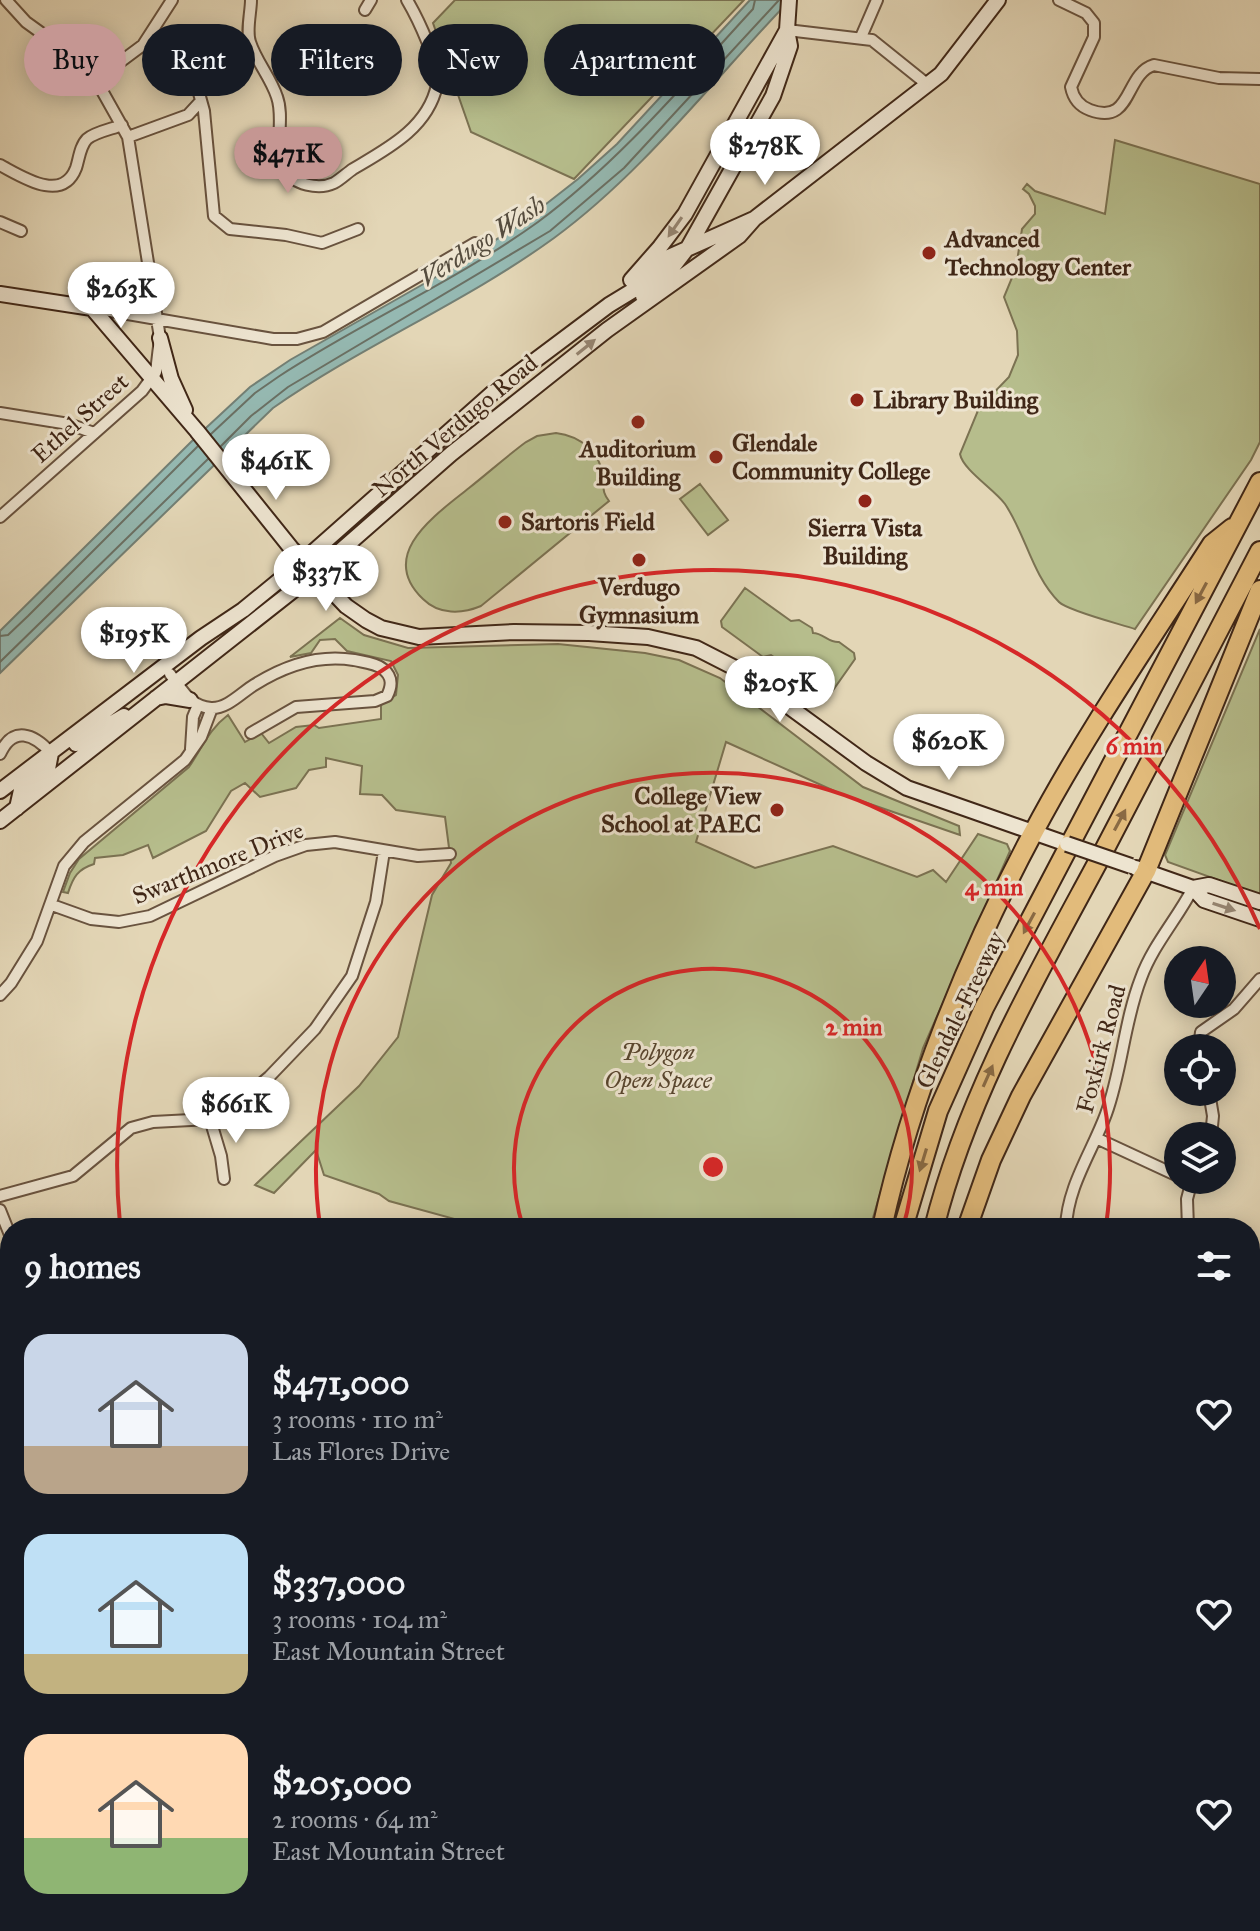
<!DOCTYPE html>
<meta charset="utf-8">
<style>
:root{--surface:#171b24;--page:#20242c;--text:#f1f3f6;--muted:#9ea1a6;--accent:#c59692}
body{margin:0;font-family:"IM FELL Great Primer",serif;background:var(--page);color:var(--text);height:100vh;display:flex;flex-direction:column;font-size:30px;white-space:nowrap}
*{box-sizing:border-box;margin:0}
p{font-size:26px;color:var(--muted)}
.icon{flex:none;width:44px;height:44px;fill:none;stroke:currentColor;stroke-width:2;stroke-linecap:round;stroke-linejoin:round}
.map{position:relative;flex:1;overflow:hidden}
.details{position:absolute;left:0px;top:1218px;width:1260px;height:714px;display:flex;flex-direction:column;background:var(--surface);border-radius:32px 32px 0 0;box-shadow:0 4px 20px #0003}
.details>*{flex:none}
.banner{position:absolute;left:24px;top:24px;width:800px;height:72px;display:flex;gap:16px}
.needle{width:52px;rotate:13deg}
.fabs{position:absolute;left:1164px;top:946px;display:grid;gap:16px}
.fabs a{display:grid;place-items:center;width:72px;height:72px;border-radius:50%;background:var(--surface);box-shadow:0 4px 20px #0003;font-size:40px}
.price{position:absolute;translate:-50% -68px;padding:0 18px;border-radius:28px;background:#fff;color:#222;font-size:26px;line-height:52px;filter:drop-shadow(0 2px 4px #0008)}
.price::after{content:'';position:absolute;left:50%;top:48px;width:24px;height:18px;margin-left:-12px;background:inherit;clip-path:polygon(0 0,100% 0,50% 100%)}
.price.active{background:var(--accent);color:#111}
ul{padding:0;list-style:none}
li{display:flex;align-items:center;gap:24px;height:200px;padding:0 24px}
li span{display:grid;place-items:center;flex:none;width:224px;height:160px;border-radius:24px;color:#555}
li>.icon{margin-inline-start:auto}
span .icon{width:96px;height:96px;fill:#fffc;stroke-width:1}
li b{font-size:34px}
h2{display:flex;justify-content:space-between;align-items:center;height:96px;padding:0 24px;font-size:34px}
.tag{padding:0 28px;border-radius:36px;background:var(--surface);box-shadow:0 4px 20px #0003;font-size:28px;line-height:72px}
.tag.active{background:var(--accent);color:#111}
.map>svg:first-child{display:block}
.green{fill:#b6bd8c;stroke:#7b7252;stroke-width:2}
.water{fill:#95b9b2;stroke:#737f74;stroke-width:2}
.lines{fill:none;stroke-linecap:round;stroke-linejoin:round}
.shore{stroke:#6a7064;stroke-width:2}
.street-casing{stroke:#69533f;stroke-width:14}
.secondary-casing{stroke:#402717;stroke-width:18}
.highway-casing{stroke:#402717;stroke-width:22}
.street{stroke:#ede4d0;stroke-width:10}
.secondary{stroke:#ede4d0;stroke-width:14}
.highway{stroke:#e2bb7b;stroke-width:18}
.secondary-bridge-casing{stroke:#402717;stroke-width:18;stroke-linecap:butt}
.secondary-bridge{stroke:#ede4d0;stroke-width:14}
.oneway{fill:#968674}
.oneway2{fill:#896a44}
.ring{fill:none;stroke:#d62828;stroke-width:4}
.poi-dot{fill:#8f2418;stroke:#ede4d0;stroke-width:3}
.labels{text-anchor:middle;stroke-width:6;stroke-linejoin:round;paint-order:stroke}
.poi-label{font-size:24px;font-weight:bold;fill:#402717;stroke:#ede4d0;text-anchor:start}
.street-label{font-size:24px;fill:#402717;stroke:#ede4d0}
.park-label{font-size:24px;font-style:italic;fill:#58452e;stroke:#ede4d0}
.water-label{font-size:26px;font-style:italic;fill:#554c3e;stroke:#ede4d0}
.centre{fill:#d62828;stroke:#ede4d0;stroke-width:4}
.ring-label{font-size:24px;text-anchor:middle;font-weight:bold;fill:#d62828;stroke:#ede4d0;stroke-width:6;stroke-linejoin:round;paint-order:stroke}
</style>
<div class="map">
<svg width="1260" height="1931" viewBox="0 0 1260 1931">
<rect width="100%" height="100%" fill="#e3d6b6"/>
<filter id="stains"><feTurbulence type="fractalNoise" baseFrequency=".0025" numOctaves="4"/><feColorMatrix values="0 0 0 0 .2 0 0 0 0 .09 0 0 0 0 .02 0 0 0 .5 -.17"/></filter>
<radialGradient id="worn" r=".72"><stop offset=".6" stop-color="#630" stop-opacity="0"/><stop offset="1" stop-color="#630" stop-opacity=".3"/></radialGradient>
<path class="green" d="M455,0H744L574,179L471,132L433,23Z
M1115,140L1260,184V442L1251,460L1135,629C1120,624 1068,611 1059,602C1032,575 1026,535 1005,504C994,489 963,470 960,454L979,408L1009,377L1018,355L1017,331L1004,297L1016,268L1022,229L1035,214V206L1029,194L1023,189L1027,184L1035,191L1105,214Z
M556,433C580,436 601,452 603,478C604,489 602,492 609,501L481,606C462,614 439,615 423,599C376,554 437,514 469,488C488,473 507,456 526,442L537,436Z
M700,484L728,520L708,535L680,499Z
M745,588L791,621L799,620L812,628L813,633C823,633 829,643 839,642L854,653L855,659L831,693L825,694L771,655L763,657L722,627L721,621Z
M340,618L364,635L408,648L558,644L645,653L679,660L720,678L863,787L959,826L960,835L841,794L726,742L696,842L755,868L833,846L917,877L933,870L946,882L978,834L1007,844L1010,851L923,1048L870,1228H465L462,1221L389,1201L379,1194L324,1175L316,1150L274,1193L255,1185L359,1086L398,1037L432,895L451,863L445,817L396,810L382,795L360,794L362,766L326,758V767L309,770L296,788L260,797L245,783L231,791L206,831L153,858L148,845L123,855L95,858L94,864C78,869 73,877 68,893L63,892L70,873L79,859L189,767C203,747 208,730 228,715L245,742L261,733L269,743L296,727L314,725L319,728L381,719V705L396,695L398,675L391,661L347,651L335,639L320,640L311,653L290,657Z
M1260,629V895L1168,862L1165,855Z
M795,1922H866V1931H795Z"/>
<path class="water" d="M750,0H790C714,79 643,173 554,238C466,302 363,345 273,408L0,673V631L193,440L250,387L290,360L434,278L518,226L578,179L617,144Z"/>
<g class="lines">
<path class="shore" d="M211,434L255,393L278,377C362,322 456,281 538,222C619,162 685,83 753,9L755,0
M221,446L251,416L288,387L550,231L624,168L779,0
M0,636L8,635L28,616L198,446
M0,662L208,459"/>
<g class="street-casing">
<path id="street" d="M251,0C251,12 246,31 250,42C256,61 271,78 277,97C285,119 273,148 285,169C293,185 319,190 334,183C341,179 347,173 353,169C387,149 428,128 437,85C441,66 417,17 407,0
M1059,0L1086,13L1094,23V37L1071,87C1073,97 1079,106 1090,110C1133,126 1124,74 1154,65L1219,78L1260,79
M365,10L371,0
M787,30L872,40L928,85
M861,37L877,0
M192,68L204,111L214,216L230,229L286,235L322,243L358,229
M96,80L143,45L172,0
M128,137L188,115L200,102
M0,165C21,176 62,204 76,168C79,159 80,146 87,139C95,132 112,129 122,125
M0,222L21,231
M93,308L273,339H297L323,332L475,243
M0,413L69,424L94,433
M0,517L142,391L156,372L160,338L128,137L96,80L69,53L26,22L6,0
M170,674C182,689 189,706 211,708C227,709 241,693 254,685C284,666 318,654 354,660C363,662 376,663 383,669C393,677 392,686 387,696L375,701L296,707L251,733
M191,749L193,717L198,705
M0,754C13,725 34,734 51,753
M52,905L91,919L119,922L150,916L275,856L306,845L335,842L418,856L450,854
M0,995L11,983L37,941L64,866L84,842L185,760L201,737L212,708
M1199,1048L1201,1032L1234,1009L1260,979
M1209,1092L1213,1116L1211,1136
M210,1119L221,1156L224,1179
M1096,1138L1178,1176
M0,1196L73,1176L131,1128L153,1122L210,1119L233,1107L269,1077L315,1029L352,976L376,902L384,851
M0,1210L10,1235
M1066,1228C1067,1187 1092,1152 1106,1114C1122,1070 1124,1022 1141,978C1153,945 1177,919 1193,888
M1188,1228L1187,1199L1192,1180
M0,1390L10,1398
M0,1486L10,1477
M221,1922V1931
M302,1922L305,1931
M659,1922L660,1931
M1131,1922L1135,1931
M522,1931L525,1922
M787,1931L790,1922"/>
</g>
<g class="secondary-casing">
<path id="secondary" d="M631,280L660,247L685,214L787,30
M0,294L92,308L197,431L291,548L346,606L366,620L381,628L419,637L514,632L589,633L648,637L696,648L739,670L866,763L907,788L1067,844
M643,296L669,272L689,246L773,96L790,46L787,30L789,0
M160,338L171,379L185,410
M156,698L166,696L190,700
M76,744L124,716
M0,791L201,638L243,610L303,561L497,389L609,305L632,291L669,257L754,219
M17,808L21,790L48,769L51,753
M0,821L314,574L451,454L607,330L739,236L754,219L941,74L998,0
M1136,868L1193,888L1204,900L1260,919
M1193,888L1209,885L1260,902
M0,1508L10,1511
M1250,1898L1260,1894
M139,1922V1931
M1164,1931L1186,1922"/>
</g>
<g class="highway-casing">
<path id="highway" d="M882,1228C911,1095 969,952 1033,833C1086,733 1151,639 1212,544L1232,528
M903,1228L938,1111L984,1008L1260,482
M934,1228C967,1096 1036,977 1100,858C1154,756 1206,653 1260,551
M967,1228L991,1160L1021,1096L1146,871L1260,590
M879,1931L880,1922
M918,1931V1922"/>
</g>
<use href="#street" class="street"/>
<use href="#secondary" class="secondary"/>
<use href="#highway" class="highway"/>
<g class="secondary-bridge-casing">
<path id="secondary-bridge" d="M1067,844L1131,866"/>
</g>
<use href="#secondary-bridge" class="secondary-bridge"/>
</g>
<defs><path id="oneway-solid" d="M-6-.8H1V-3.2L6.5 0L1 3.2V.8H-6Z" transform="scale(2)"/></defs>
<g class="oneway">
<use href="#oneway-solid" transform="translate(675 227) rotate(125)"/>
<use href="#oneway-solid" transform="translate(586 347) rotate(-39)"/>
<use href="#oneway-solid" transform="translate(1224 907) rotate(18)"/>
</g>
<g class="oneway2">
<use href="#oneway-solid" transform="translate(1201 593) rotate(118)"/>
<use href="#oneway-solid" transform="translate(1120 820) rotate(-62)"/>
<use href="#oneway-solid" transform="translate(1029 923) rotate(118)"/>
<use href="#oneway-solid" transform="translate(988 1076) rotate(-66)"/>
<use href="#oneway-solid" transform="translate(923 1160) rotate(107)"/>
</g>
<g class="ring">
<path d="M523 1227A199 199 0 1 1 903 1227"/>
<path d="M320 1226A397 397 0 1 1 1106 1226"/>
<path d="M120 1224A596 596 0 0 1 1260 929"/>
</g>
<g class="poi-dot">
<circle cx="929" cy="253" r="8"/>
<circle cx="857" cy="400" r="8"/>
<circle cx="638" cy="422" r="8"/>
<circle cx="716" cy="457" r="8"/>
<circle cx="865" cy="501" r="8"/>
<circle cx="505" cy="522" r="8"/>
<circle cx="639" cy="560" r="8"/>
<circle cx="777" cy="810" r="8"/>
</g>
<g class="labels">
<g class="poi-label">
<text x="945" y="247">Advanced<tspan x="945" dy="28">Technology Center</tspan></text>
<text x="873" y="408">Library Building</text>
<text x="732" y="451">Glendale<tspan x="732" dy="28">Community College</tspan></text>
<text x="638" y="457" text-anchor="middle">Auditorium<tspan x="638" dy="28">Building</tspan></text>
<text x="521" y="530">Sartoris Field</text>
<text x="865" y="536" text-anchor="middle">Sierra Vista<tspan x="865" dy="28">Building</tspan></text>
<text x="639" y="595" text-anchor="middle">Verdugo<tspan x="639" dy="28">Gymnasium</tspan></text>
<text x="761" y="804" text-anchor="end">College View<tspan x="761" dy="28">School at PAEC</tspan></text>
</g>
<g class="street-label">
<text transform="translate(80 418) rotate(-42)" y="8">Ethel Street</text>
<text transform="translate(455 426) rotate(-40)" y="8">North Verdugo Road</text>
<text transform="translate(218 863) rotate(-22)" y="8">Swarthmore Drive</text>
<text transform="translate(960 1010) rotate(-64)" y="8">Glendale Freeway</text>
<text transform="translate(1101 1049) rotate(-75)" y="8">Foxkirk Road</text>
</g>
<g class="park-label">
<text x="658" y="1060">Polygon<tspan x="658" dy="28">Open Space</tspan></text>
</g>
<g class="water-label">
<text transform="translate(482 241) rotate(-33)" y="9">Verdugo Wash</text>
</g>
</g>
<circle cx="713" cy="1167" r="12" class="centre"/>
<g class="ring-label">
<text x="1134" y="754">6 min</text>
<text x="994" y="895">4 min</text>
<text x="854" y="1035">2 min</text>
</g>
<rect width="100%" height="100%" filter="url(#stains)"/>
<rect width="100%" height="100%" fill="url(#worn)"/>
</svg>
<div class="fabs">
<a><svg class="needle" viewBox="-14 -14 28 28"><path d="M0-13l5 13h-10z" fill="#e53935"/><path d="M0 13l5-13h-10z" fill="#9ea1a6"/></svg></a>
<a><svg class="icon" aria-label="locate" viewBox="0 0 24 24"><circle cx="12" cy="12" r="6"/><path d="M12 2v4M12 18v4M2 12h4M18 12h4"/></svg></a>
<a><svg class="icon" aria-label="layers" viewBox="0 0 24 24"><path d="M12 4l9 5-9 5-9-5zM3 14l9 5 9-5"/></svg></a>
</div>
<b class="price" style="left:765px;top:187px">$278K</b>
<b class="price active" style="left:288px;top:195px">$471K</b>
<b class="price" style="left:121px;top:330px">$263K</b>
<b class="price" style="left:276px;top:502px">$461K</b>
<b class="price" style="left:326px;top:613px">$337K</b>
<b class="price" style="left:134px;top:675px">$195K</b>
<b class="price" style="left:780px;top:724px">$205K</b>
<b class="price" style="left:949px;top:782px">$620K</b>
<b class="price" style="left:236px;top:1145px">$661K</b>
<div class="banner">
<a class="tag active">Buy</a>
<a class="tag">Rent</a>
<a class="tag">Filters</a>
<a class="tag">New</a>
<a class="tag">Apartment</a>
</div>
<section class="details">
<h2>9 homes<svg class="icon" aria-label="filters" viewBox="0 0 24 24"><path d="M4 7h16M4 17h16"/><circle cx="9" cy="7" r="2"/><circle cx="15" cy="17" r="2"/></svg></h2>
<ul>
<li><span style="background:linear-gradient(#c9d6e8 70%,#b9a48a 0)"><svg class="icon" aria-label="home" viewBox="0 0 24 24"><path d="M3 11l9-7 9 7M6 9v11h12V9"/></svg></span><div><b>$471,000</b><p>3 rooms · 110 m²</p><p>Las Flores Drive</p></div><svg class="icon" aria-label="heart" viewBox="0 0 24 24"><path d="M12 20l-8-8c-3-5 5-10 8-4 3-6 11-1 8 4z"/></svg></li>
<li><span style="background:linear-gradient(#bfe0f5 75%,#c2b280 0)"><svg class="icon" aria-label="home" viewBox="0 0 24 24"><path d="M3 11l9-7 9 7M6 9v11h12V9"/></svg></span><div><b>$337,000</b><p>3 rooms · 104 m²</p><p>East Mountain Street</p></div><svg class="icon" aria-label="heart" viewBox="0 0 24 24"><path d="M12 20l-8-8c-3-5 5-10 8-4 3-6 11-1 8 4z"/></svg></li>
<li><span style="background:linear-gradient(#ffd9b3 65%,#8fb573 0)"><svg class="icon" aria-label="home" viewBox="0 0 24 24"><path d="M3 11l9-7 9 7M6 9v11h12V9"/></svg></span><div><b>$205,000</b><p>2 rooms · 64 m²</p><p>East Mountain Street</p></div><svg class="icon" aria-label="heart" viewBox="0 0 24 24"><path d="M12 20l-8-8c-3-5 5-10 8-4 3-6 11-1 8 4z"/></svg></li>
</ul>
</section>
</div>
